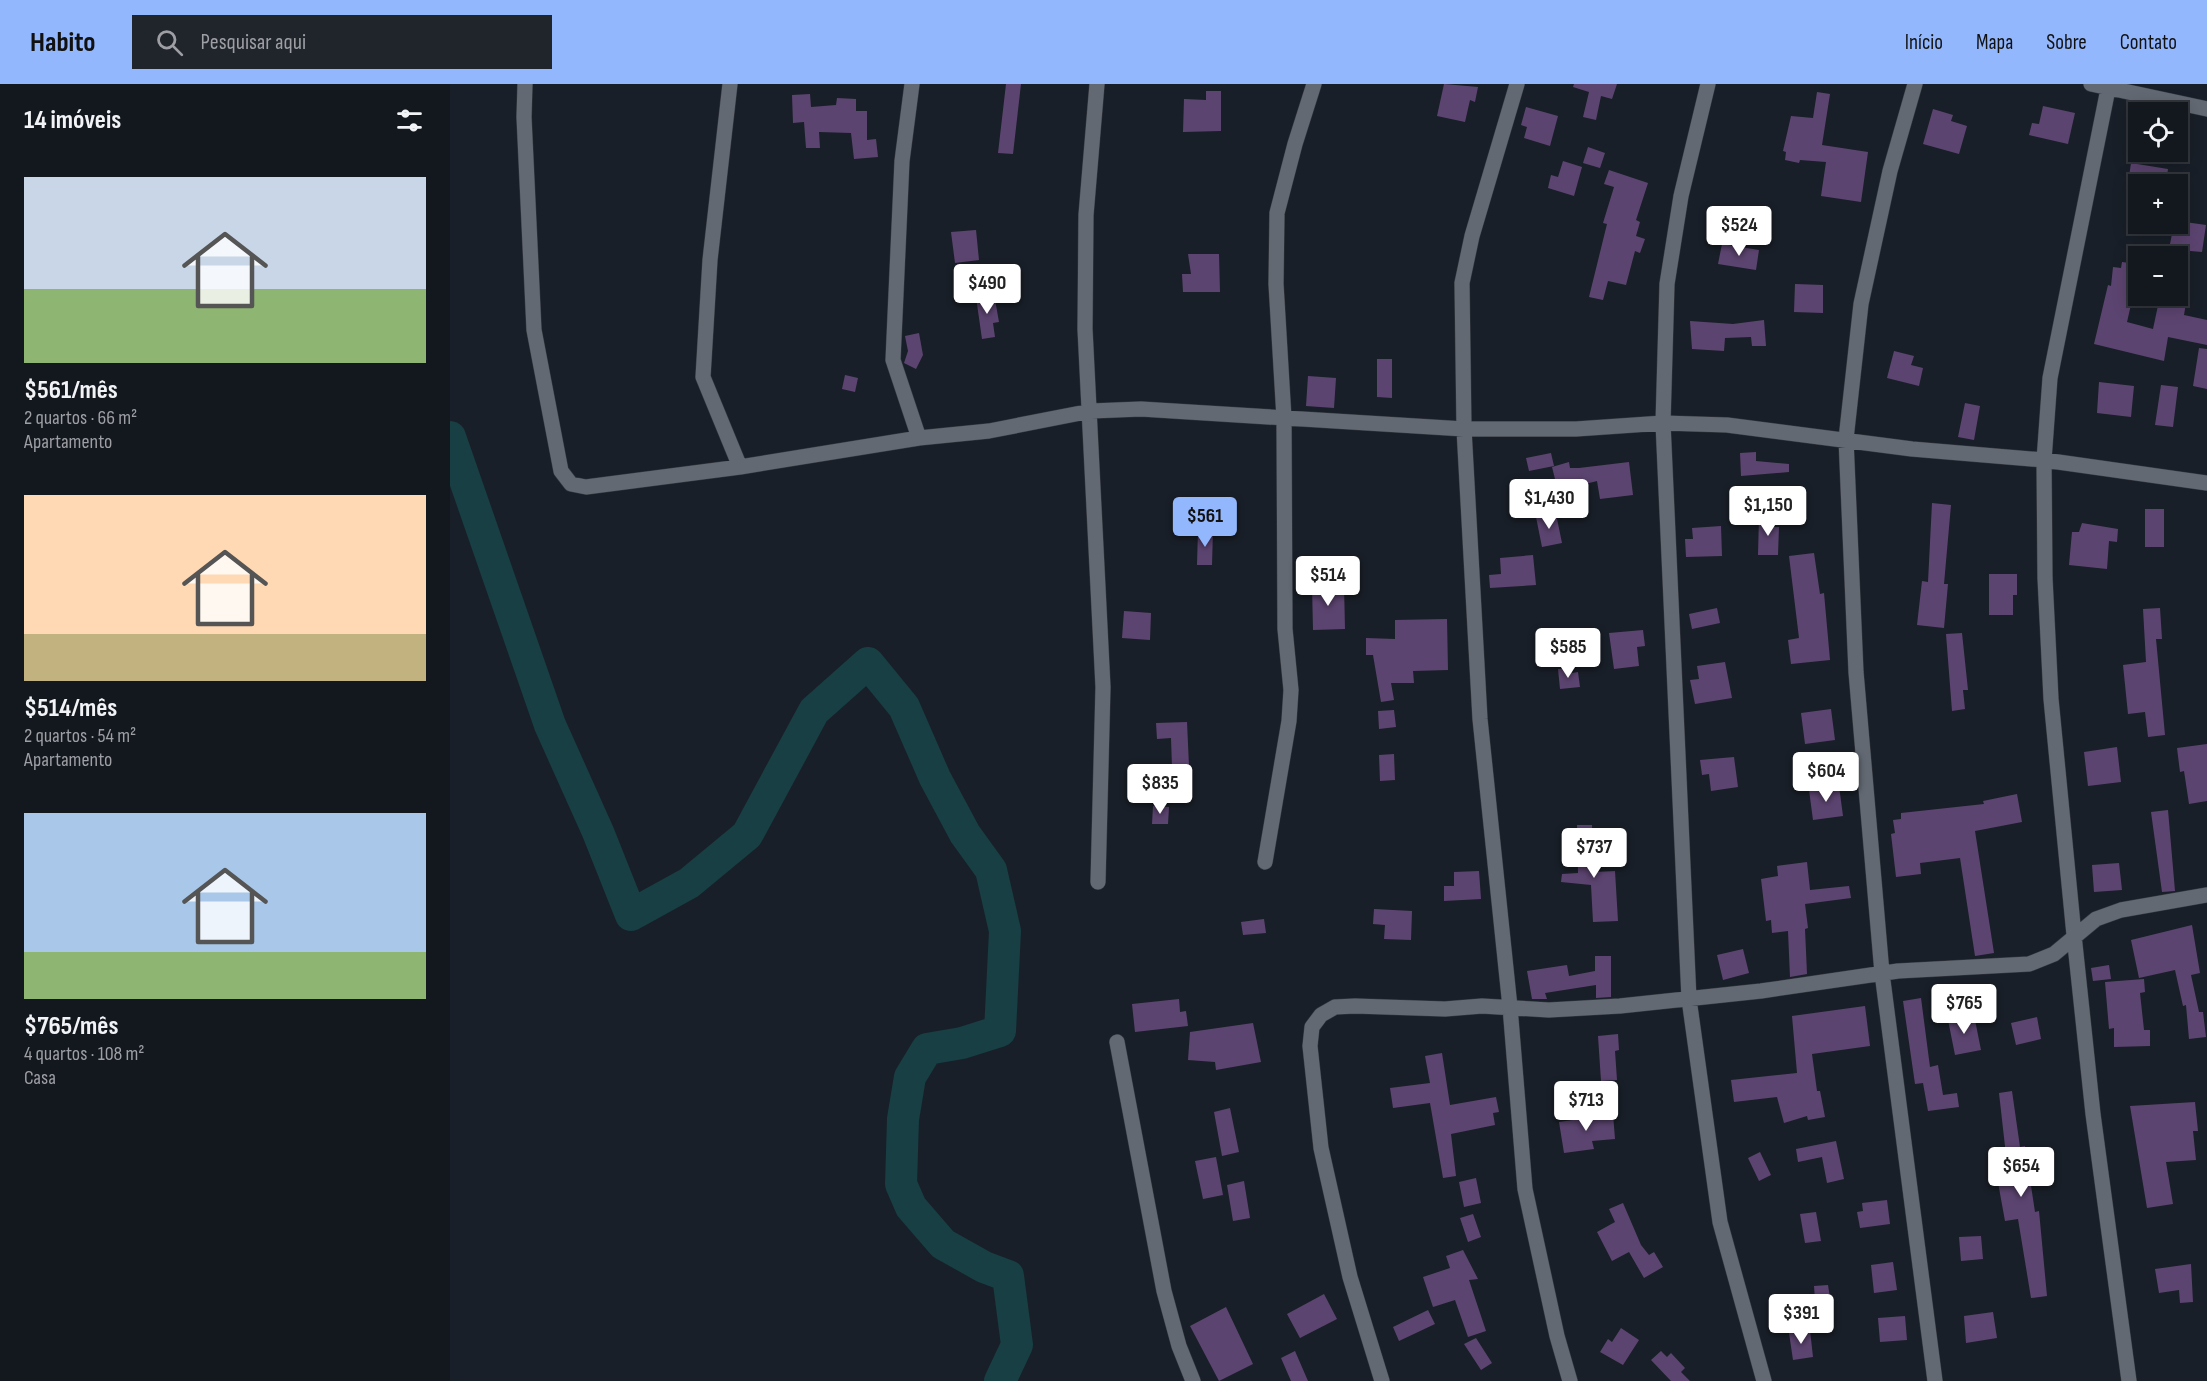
<!DOCTYPE html>
<html lang="pt">
<meta charset="utf-8">
<style>
:root{--surface:#13171e;--page:#20242b;--text:#f1f3f6;--muted:#9d9fa4;--line:#32363c;--accent:#93b7fd}
body{margin:0;font-family:"Sofia Sans Condensed",sans-serif;background:var(--page);color:var(--text);height:100vh;display:flex;flex-direction:column;font-size:22px;white-space:nowrap}
*{box-sizing:border-box;margin:0}
p{font-size:20px;color:var(--muted)}
.icon{flex:none;width:33px;height:33px;fill:none;stroke:currentColor;stroke-width:2;stroke-linecap:round;stroke-linejoin:round}
.map{position:relative;flex:1;overflow:hidden}
.side{display:flex;flex-direction:column;background:var(--surface);width:450px}
.side>*{flex:none}
.tools{position:absolute;left:1678px;top:18px;display:grid;gap:12px}
.tools a{display:grid;place-items:center;width:60px;height:60px;border-radius:0px;background:var(--surface);box-shadow:0 3px 15px #0003,0 0 0 2px var(--line);font-size:30px}
.price{position:absolute;translate:-50% -51px;padding:0 14px;border-radius:6px;background:#fff;color:#222;font-size:20px;line-height:39px;filter:drop-shadow(0 2px 3px #0008)}
.price::after{content:'';position:absolute;left:50%;top:36px;width:18px;height:14px;margin-left:-9px;background:inherit;clip-path:polygon(0 0,100% 0,50% 100%)}
.price.selected{background:var(--accent);color:#111}
ul{padding:0;list-style:none}
li{display:grid;align-content:center;gap:12px;height:318px;padding:0 24px}
li span{display:grid;place-items:center;height:186px;border-radius:0px;color:#555}
li>.icon{margin-inline-start:auto}
span .icon{width:108px;height:108px;fill:#fffc;stroke-width:1}
li b{font-size:26px}
h2{display:flex;justify-content:space-between;align-items:center;height:72px;padding:0 24px;font-size:26px}
header{display:flex;align-items:center;gap:36px;box-sizing:border-box;height:84px;padding:0 30px;background:var(--accent);color:#111}
header strong{font-size:28px}
nav{display:flex;gap:33px;margin-inline-start:auto;font-size:21px}
.search{width:420px;height:54px;background:var(--page);display:flex;align-items:center;gap:15px;box-sizing:border-box;padding:0 21px;border-radius:0px;color:var(--muted);font-size:22px}
main{display:flex;flex:1;min-height:0}
.map>svg:first-child{display:block}
.lines{fill:none;stroke-linecap:round;stroke-linejoin:round}
.river{stroke:#173f44;stroke-width:32}
.building{fill:#5c4470}
.street-casing{stroke:#353940;stroke-width:16}
.street{stroke:#626973;stroke-width:15}
</style>
<header>
<strong>Habito</strong>
<div class="search"><svg class="icon" aria-label="search" viewBox="0 0 24 24"><circle cx="10" cy="10" r="6"/><path d="M15 15l6 6"/></svg>Pesquisar aqui</div>
<nav><a>Início</a><a>Mapa</a><a>Sobre</a><a>Contato</a></nav>
</header>
<main>
<section class="side">
<h2>14 imóveis<svg class="icon" aria-label="filters" viewBox="0 0 24 24"><path d="M4 7h16M4 17h16"/><circle cx="9" cy="7" r="2"/><circle cx="15" cy="17" r="2"/></svg></h2>
<ul>
<li><span style="background:linear-gradient(#c9d6e8 60%,#8fb573 0)"><svg class="icon" aria-label="home" viewBox="0 0 24 24"><path d="M3 11l9-7 9 7M6 9v11h12V9"/></svg></span><div><b>$561/mês</b><p>2 quartos · 66 m²</p><p>Apartamento</p></div></li>
<li><span style="background:linear-gradient(#ffd9b3 75%,#c2b280 0)"><svg class="icon" aria-label="home" viewBox="0 0 24 24"><path d="M3 11l9-7 9 7M6 9v11h12V9"/></svg></span><div><b>$514/mês</b><p>2 quartos · 54 m²</p><p>Apartamento</p></div></li>
<li><span style="background:linear-gradient(#a9c7e8 75%,#8fb573 0)"><svg class="icon" aria-label="home" viewBox="0 0 24 24"><path d="M3 11l9-7 9 7M6 9v11h12V9"/></svg></span><div><b>$765/mês</b><p>4 quartos · 108 m²</p><p>Casa</p></div></li>
</ul>
</section>
<div class="map">
<svg width="1757" height="1297" viewBox="0 0 1757 1297">
<rect width="100%" height="100%" fill="#191f28"/>
<g class="lines">
<path class="river" d="M0,353L100,641L148,748L181,831L239,799L297,751L364,627L418,579L454,623L485,694L515,750L541,786L555,847L550,947L512,959L477,965L460,993L453,1035L451,1100L461,1123L493,1160L534,1183L558,1192L567,1261L550,1297"/>
</g>
<path class="building" d="M556,0H571L563,70L548,69Z
M994,0L1028,3L1025,18L1020,16L1015,38L987,32Z
M1124,0H1167L1162,15L1151,12L1146,36L1133,33L1139,8L1123,3Z
M756,7H771V47L733,48L734,15L756,16Z
M1367,8L1380,10L1372,61L1418,68L1411,118L1371,112L1376,78L1350,76L1349,79L1335,76L1336,68L1333,67L1341,32L1363,34Z
M360,10L361,23L386,21L387,14L406,15V27H417V56L426,55L428,73L404,75L401,49L369,48L370,64H356L354,38L343,39L342,11Z
M1593,22L1625,29L1618,60L1579,51L1582,39L1589,40Z
M1076,23L1108,32L1100,62L1074,54L1077,43L1071,41Z
M1483,25L1503,31L1501,37L1517,42L1509,70L1473,60Z
M1138,63L1155,69L1150,84L1133,79Z
M1113,77L1132,83L1124,112L1098,104L1101,91L1108,93Z
M1681,79L1718,85L1716,100H1678Z
M1159,86L1198,99L1186,136L1190,138L1186,152L1195,155L1190,169L1185,167L1176,201L1158,197L1153,216L1139,213L1157,140L1153,139L1164,103L1154,100Z
M1728,137L1756,141L1752,168L1729,166L1730,162L1720,160L1724,140H1728Z
M526,146L529,176L505,179L501,148Z
M1272,160L1309,166L1306,186L1268,180Z
M738,170H769L770,208H733L732,190H741Z
M1672,178L1688,180L1689,186L1677,238L1703,245L1710,212L1737,213L1734,231L1757,236V261L1718,253L1714,277L1644,260L1658,201L1661,202L1663,183L1671,184Z
M1345,200L1373,201V229L1344,228Z
M544,210L549,238L543,239L545,253L532,255L526,213Z
M1314,236L1316,262H1302L1301,253L1275,254L1274,267L1242,265L1240,237L1283,240Z
M469,249L473,271L466,285L454,279L458,267L455,252Z
M1749,264L1757,265V305L1743,302Z
M1444,267L1464,272L1461,281L1473,284L1469,302L1437,294Z
M927,275H942V314L927,313Z
M395,291L408,294L405,308L392,305Z
M858,292L886,294L884,324L856,322Z
M1649,298L1684,302L1681,333L1647,329Z
M1711,301L1728,303L1723,343L1705,341Z
M1515,319L1530,322L1524,356L1508,353Z
M1306,368V377L1339,380V388L1291,392L1290,369Z
M1101,369L1104,382L1079,387L1076,374Z
M1119,378L1120,384H1129L1179,378L1183,411L1150,415L1147,397L1108,407L1102,383Z
M1482,419L1501,421L1494,500H1498L1494,544L1467,541L1472,497L1478,498Z
M1695,425H1714V463H1695Z
M1106,430L1112,459L1092,463L1086,433Z
M1309,433H1323V443H1329L1328,471H1308Z
M1632,439L1668,445L1667,458L1659,457L1657,485L1619,481L1622,448H1629Z
M1271,442L1272,472L1236,473L1235,455H1243L1242,444Z
M748,446H763L762,481H747Z
M1364,469L1370,510L1374,509L1380,576L1341,580L1338,556L1349,554L1339,472Z
M1083,471L1086,501L1040,504L1039,491L1051,490L1050,474Z
M1539,490H1567V511H1563V531H1539Z
M894,501L895,545L863,546L862,502Z
M1267,524L1270,539L1242,545L1239,530Z
M1710,524L1712,555H1706L1715,651L1698,653L1695,628L1678,630L1673,581L1696,578L1693,525Z
M674,527L701,529L700,556L672,554Z
M997,535L998,586L963,587L964,599H941L944,616L931,618L923,571H916V554L945,555V536Z
M1193,546L1195,562L1187,563L1189,582L1164,585L1159,549Z
M1512,549L1518,606H1513L1515,625L1502,627L1496,550Z
M1275,578L1282,614L1245,620L1240,596L1249,595L1247,582Z
M1121,584L1122,589L1128,588L1130,603L1110,605L1108,585Z
M1381,625L1385,656L1355,660L1351,629Z
M944,626L946,643L929,645L928,627Z
M737,638L739,682L722,683L721,654L707,655L706,639Z
M1757,660V717L1739,720L1734,687L1730,688L1727,664Z
M1667,663L1671,698L1638,702L1634,668Z
M944,670L945,696L930,697L929,671Z
M1284,673L1288,703L1261,707L1259,690L1252,691L1250,676Z
M1389,702L1393,732L1363,736L1359,706Z
M1567,710L1572,738L1525,747L1544,869L1525,872L1510,774L1470,779L1471,790L1446,793L1441,750L1445,749L1443,736L1451,735V729L1534,720L1533,717Z
M703,722L719,723L718,740H702Z
M1718,726L1725,807L1712,808L1701,728Z
M1127,741H1142L1144,788L1165,787L1168,837L1143,838L1141,801L1111,798L1112,790L1128,789Z
M1357,778L1360,806L1399,802L1401,814L1355,820L1358,844L1355,845L1357,890L1340,893L1338,847L1322,849L1321,836L1316,837L1311,795L1328,792L1327,782Z
M1669,779L1672,806L1644,808L1642,781Z
M1029,787L1031,815L994,817V802H1004V788Z
M924,825L962,827L961,856L934,855L935,841L923,840Z
M814,835L816,849L793,851L791,838Z
M1742,841L1750,889L1741,891L1749,928H1753L1756,953L1739,955L1736,921L1733,922L1725,886L1689,894L1681,856Z
M1293,865L1299,889L1273,896L1267,871Z
M1145,872H1161V913L1146,914V901L1095,909L1097,915H1082L1077,887L1117,881L1119,892L1145,887Z
M1659,881L1661,895L1643,897L1641,884Z
M1694,895L1695,908L1690,909L1694,946H1700V962L1664,963V944L1659,945L1655,898Z
M1471,914L1480,983L1488,981L1493,1011L1507,1009L1509,1023L1478,1027L1473,999L1465,1000L1453,917Z
M729,915L730,928L736,927L738,942L685,948L682,920Z
M1415,922L1420,962L1362,970L1367,1007H1370L1375,1033L1358,1036L1357,1032L1334,1039L1327,1013L1284,1018L1281,996L1347,989L1342,932Z
M1524,931L1531,966L1505,971L1498,936Z
M1587,933L1591,955L1566,961L1561,939Z
M803,939L811,978L766,986L765,978L738,976L740,948Z
M1168,950L1169,966L1165,967L1167,996L1151,997L1148,952Z
M992,969L1000,1021L1046,1013L1049,1028L1043,1029L1045,1041L1001,1050L1006,1092L993,1094L980,1019L943,1024L940,1004L980,999L975,972Z
M1562,1007L1570,1063L1575,1062L1585,1128L1589,1127L1597,1212L1581,1214L1568,1135L1555,1137L1545,1082L1557,1080L1549,1009Z
M1745,1018L1748,1047H1743L1746,1076L1716,1078L1723,1120L1697,1124L1680,1022Z
M780,1024L789,1068L772,1072L764,1028Z
M1163,1030L1165,1055L1142,1057L1144,1065L1114,1069L1109,1038Z
M1386,1057L1394,1095L1377,1099L1372,1073L1348,1078L1346,1065Z
M1310,1068L1321,1091L1309,1097L1298,1074Z
M766,1073L773,1111L753,1115L745,1077Z
M1026,1094L1031,1119L1014,1123L1009,1098Z
M794,1097L800,1134L783,1137L777,1101Z
M1437,1116L1440,1140L1410,1144L1407,1128L1413,1127L1412,1119Z
M1173,1119L1191,1161L1199,1171L1204,1168L1213,1183L1194,1194L1179,1168L1162,1177L1147,1148L1165,1138L1159,1125Z
M1366,1128L1371,1157L1355,1159L1350,1130Z
M1023,1130L1031,1153L1018,1158L1010,1134Z
M1531,1152L1533,1175L1511,1177L1509,1153Z
M1013,1166L1028,1195L1019,1196L1036,1247L1018,1253L1005,1216L983,1223L973,1193L1000,1184L996,1172Z
M1443,1178L1447,1206L1424,1209L1421,1181Z
M1741,1180L1743,1218L1730,1219L1729,1206L1709,1209L1705,1185Z
M1378,1201L1380,1214L1365,1216L1364,1202Z
M874,1210L887,1235L850,1254L837,1230Z
M776,1223L803,1280L769,1297L740,1242Z
M978,1226L985,1240L949,1257L943,1243Z
M1543,1228L1547,1254L1516,1259L1514,1232Z
M1455,1232L1457,1256L1430,1258L1428,1234Z
M1171,1244L1189,1256L1173,1281L1150,1268L1158,1255L1162,1258Z
M1360,1246L1363,1273L1343,1276L1339,1249Z
M1026,1254L1042,1279L1031,1286L1014,1260Z
M845,1267L858,1297H841L831,1274Z
M1211,1267L1217,1273L1221,1269L1235,1284L1231,1288L1240,1297H1221L1201,1276Z"/>
<g class="lines">
<g class="street-casing">
<path id="street" d="M75,0L74,33L84,246L111,387L121,400L136,403L290,383L469,354L539,347L641,327L691,325L1014,345H1126L1213,339L1277,341L1462,365L1594,376L1757,399
M280,0L260,176L253,293L290,383
M462,0L452,77L443,276L469,354
M647,0L636,131L635,245L653,603L648,798
M1067,0L1022,152L1012,199L1014,345L1030,635L1060,923L1075,1105L1107,1252L1120,1297
M1258,0L1231,112L1217,200L1213,339L1239,915L1270,1138L1314,1297
M1465,0L1440,87L1411,220L1396,355L1406,588L1432,889L1485,1297
M1641,0L1757,25
M1659,0L1600,294L1594,376L1595,494L1601,615L1624,851L1643,1030L1679,1297
M815,778L839,637L841,606L835,545L834,334L826,200L827,129L845,60L864,0
M667,958L714,1207L729,1262L743,1297
M932,1297L900,1193L871,1064L860,962L862,943L871,931L885,923L905,922L995,925L1032,922L1099,926L1170,922L1311,907L1448,887L1579,880L1604,870L1646,835L1671,826L1757,811"/>
</g>
<use href="#street" class="street"/>
</g>
</svg>
<div class="tools">
<a><svg class="icon" aria-label="locate" viewBox="0 0 24 24"><circle cx="12" cy="12" r="6"/><path d="M12 2v4M12 18v4M2 12h4M18 12h4"/></svg></a>
<a>+</a>
<a>−</a>
</div>
<b class="price" style="left:1289px;top:173px">$524</b>
<b class="price" style="left:537px;top:231px">$490</b>
<b class="price" style="left:1099px;top:446px">$1,430</b>
<b class="price" style="left:1318px;top:453px">$1,150</b>
<b class="price selected" style="left:755px;top:464px">$561</b>
<b class="price" style="left:878px;top:523px">$514</b>
<b class="price" style="left:1118px;top:595px">$585</b>
<b class="price" style="left:1376px;top:719px">$604</b>
<b class="price" style="left:710px;top:731px">$835</b>
<b class="price" style="left:1144px;top:795px">$737</b>
<b class="price" style="left:1514px;top:951px">$765</b>
<b class="price" style="left:1136px;top:1048px">$713</b>
<b class="price" style="left:1571px;top:1114px">$654</b>
<b class="price" style="left:1351px;top:1261px">$391</b>
</div>
</main>
